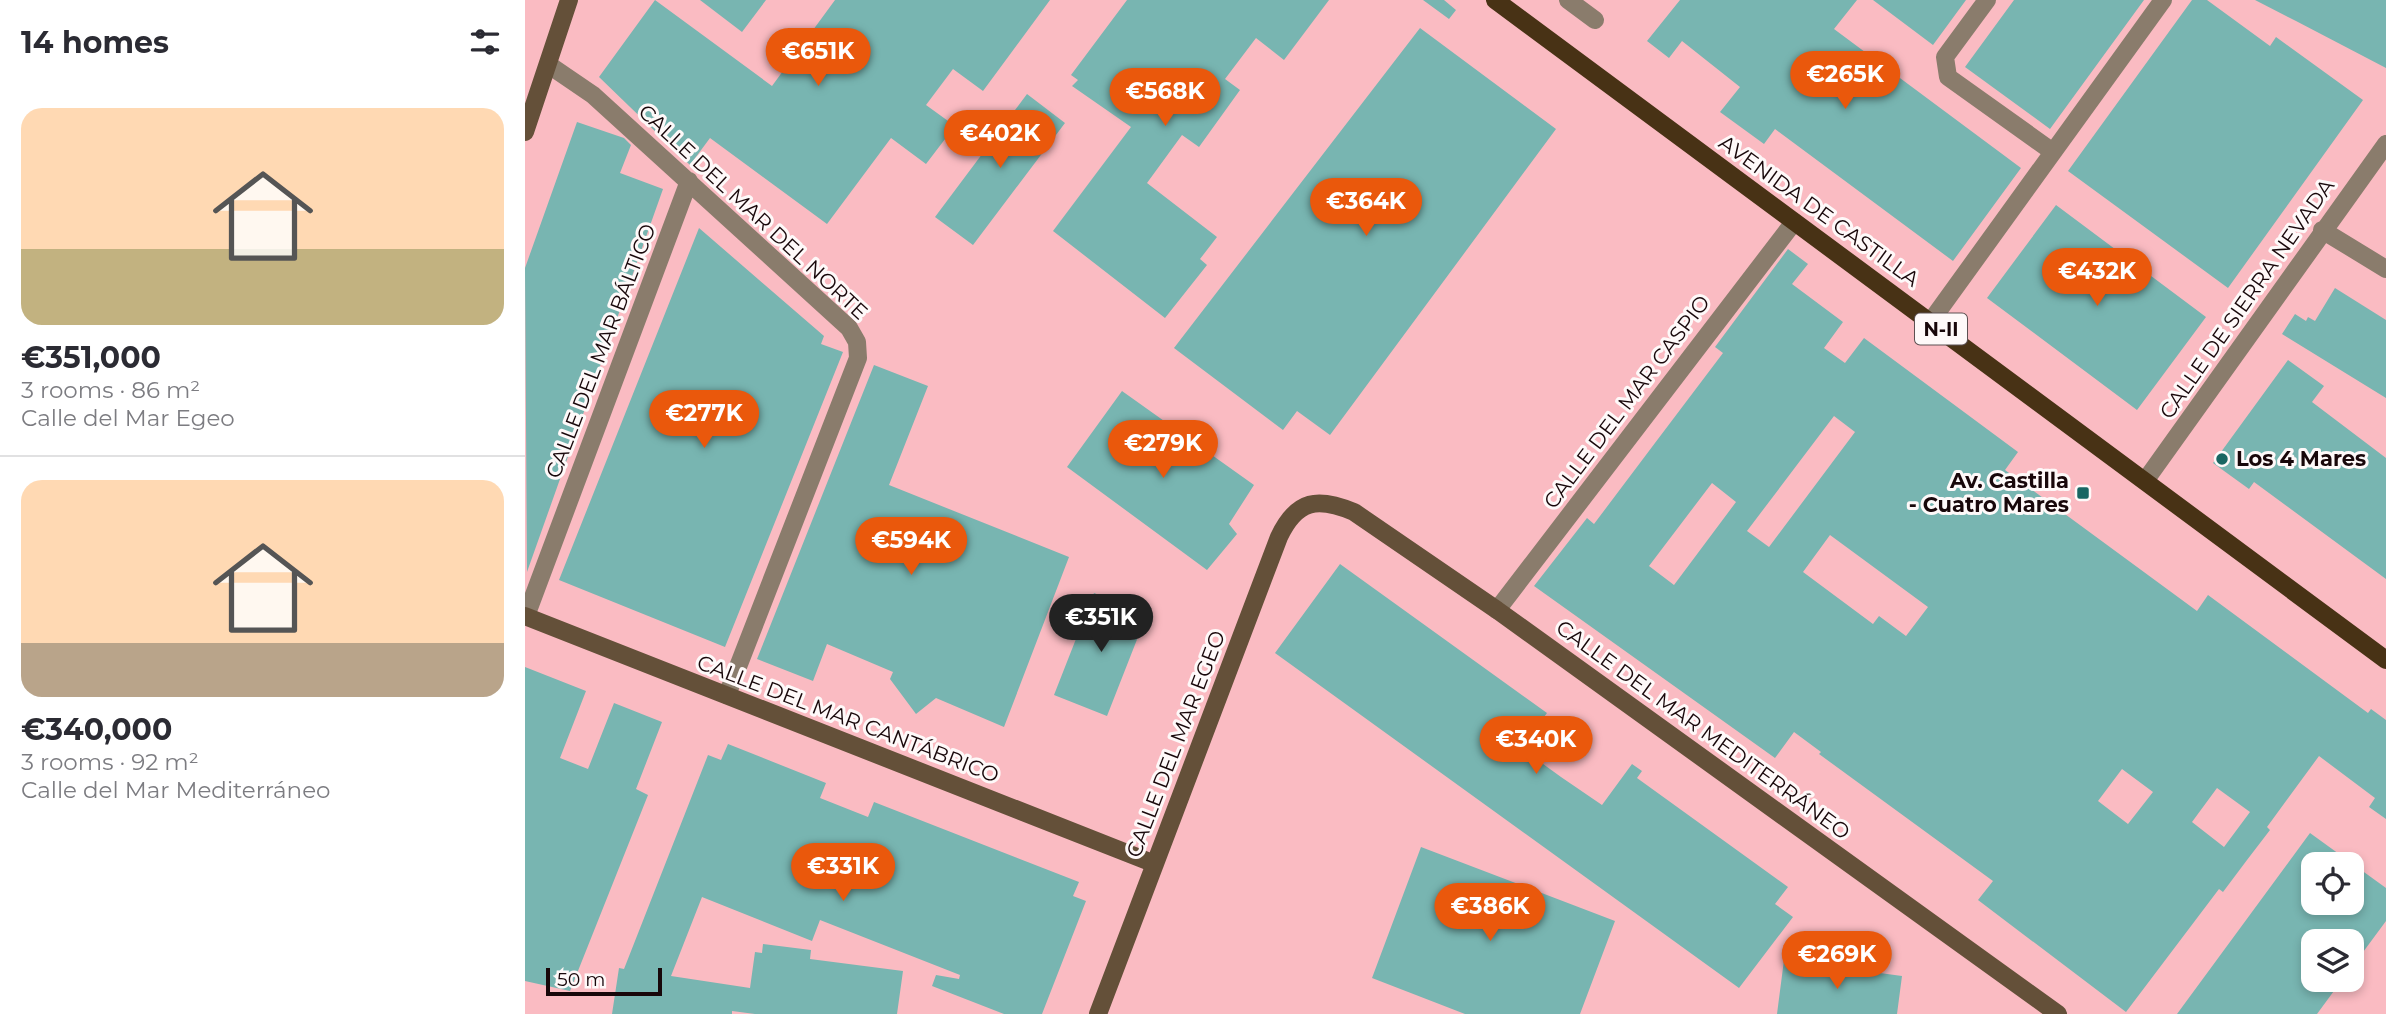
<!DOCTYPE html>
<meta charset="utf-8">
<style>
:root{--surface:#fff;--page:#f7f7f7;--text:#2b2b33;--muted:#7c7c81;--line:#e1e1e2;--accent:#ea580c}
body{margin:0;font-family:Montserrat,sans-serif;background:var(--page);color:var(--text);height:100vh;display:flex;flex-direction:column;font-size:26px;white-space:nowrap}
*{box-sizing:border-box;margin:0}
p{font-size:23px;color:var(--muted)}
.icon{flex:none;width:38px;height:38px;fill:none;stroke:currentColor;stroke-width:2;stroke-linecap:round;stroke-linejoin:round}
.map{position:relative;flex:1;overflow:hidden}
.sheet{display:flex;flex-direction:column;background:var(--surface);width:525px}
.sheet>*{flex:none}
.controls{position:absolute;left:1776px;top:852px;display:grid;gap:14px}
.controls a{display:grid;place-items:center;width:63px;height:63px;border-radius:14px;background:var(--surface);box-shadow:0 4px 10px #0003;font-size:35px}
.scale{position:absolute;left:21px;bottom:18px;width:116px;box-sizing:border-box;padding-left:7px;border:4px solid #18070a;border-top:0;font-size:19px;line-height:24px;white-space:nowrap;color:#18070a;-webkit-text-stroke:5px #fef9f9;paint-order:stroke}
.price{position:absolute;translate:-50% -60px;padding:0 16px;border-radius:24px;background:var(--accent);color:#fff;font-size:23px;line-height:46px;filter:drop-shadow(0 2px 4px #0008)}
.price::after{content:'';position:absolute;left:50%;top:42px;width:21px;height:16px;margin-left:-10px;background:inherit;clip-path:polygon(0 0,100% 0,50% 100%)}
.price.current{background:#222;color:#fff}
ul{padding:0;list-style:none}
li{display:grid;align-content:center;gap:14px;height:371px;padding:0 21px}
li+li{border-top:2px solid var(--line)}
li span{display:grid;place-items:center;height:217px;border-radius:21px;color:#555}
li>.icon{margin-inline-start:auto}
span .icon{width:126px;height:126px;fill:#fffc;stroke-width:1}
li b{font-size:30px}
h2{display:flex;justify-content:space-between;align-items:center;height:84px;padding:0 21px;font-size:30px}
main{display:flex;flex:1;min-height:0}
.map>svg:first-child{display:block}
.built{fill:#fabbc2;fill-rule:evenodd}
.building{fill:#78b5b1;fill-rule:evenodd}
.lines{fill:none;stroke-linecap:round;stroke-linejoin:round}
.street{stroke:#8a7c6c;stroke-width:18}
.secondary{stroke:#645039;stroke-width:18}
.primary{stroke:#483215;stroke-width:18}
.poi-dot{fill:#196663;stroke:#fef9f9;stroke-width:2.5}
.labels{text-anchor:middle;stroke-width:6;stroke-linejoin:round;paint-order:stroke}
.shield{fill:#fef9f9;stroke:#5d5052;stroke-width:2}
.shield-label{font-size:19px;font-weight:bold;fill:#18070a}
.street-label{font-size:21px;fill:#18070a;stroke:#fef9f9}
.poi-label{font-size:21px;font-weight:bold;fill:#18070a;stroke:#fef9f9;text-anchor:start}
</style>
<main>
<section class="sheet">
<h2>14 homes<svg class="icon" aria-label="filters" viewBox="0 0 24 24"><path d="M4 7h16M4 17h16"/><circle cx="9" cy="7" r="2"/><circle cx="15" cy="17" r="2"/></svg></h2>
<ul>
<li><span style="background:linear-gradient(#ffd9b3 65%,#c2b280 0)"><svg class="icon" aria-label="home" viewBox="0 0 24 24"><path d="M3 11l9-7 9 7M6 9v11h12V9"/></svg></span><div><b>€351,000</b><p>3 rooms · 86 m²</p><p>Calle del Mar Egeo</p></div></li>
<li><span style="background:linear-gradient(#ffd9b3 75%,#b9a48a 0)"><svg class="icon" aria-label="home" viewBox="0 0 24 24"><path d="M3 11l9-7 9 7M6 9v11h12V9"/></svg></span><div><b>€340,000</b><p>3 rooms · 92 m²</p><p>Calle del Mar Mediterráneo</p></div></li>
</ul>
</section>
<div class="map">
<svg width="1861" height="1014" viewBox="0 0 1861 1014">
<rect width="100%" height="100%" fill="#f9ccd1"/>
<path class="built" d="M0,0H1861V1014H0ZM1788,864H1827V903H1788ZM1788,942H1827V980H1788Z"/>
<path class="building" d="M130,0L247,86L310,0H525L458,91L428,69L401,105L430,126L401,164L366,138L302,224L185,138L165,165L74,77Z
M175,0H241L217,32Z
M602,0H804L759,60L731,38L700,79L715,90L674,147L657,135L622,183L692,237L675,259L682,265L640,318L528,231L606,127L547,86L553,80L546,75Z
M898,0H919L931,10L924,19Z
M1155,0H1332L1309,29L1496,168L1428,261L1250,129L1239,144L1195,112L1215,87L1157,41L1144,58L1122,41Z
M1348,0H1441L1408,45Z
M1489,0H1619L1525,129L1440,67Z
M1667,0H1682L1745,46L1751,37L1838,100L1703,288L1543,171Z
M1730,0H1861V68L1771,21Z
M895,28L1031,129L805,435L772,411L758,430L649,348Z
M502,94L540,123L448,245L410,217Z
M52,122L99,138L106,145L95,173L138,189L2,572L0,268Z
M1531,205L1681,317L1612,410L1462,298Z
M174,228L299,336L296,344L318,352L200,647L34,580Z
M1263,249L1283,264L1267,284L1318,322L1299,348L1320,363L1339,338L1493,452L1480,470L1672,611L1683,595L1843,713L1846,709L1861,720V819L1844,807L1850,798L1794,756L1742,827L1745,830L1722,860L1698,892L1694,889L1601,1012L1453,900L1468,881L1294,754L1296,752L1269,732L1250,758L1009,586L1062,518L1069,524L1133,439L1198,353L1190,347ZM1309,416L1330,432L1244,547L1222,531ZM1187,483L1211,502L1149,585L1124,566ZM1305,535L1403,607L1381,636L1354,616L1348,624L1278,572ZM1597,769L1628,792L1603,824L1573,801ZM1692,788L1725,812L1699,847L1667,822Z
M1810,288L1861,320V398L1757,334L1770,314L1781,321L1783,317L1790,321Z
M1763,360L1799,386L1787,402L1861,458V579L1729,482L1724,489L1688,463Z
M349,365L403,386L364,485L544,557L479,727L411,698L391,714L365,679L368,672L302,644L288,681L232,659Z
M597,391L729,485L704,524L712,534L682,570L542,467Z
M815,564L1022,713L996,748L1036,777L1077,805L1107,764L1117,771L1112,778L1263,887L1250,904L1268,917L1214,988L750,653Z
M569,593L622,614L582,716L529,695Z
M0,667L61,691L35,758L63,769L89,703L137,722L111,789L123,795L45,991L0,981Z
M203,744L301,783L295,798L343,817L349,802L554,882L548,896L561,901L517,1014H479L407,986L411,975L434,979L435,975L295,920L287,941L177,897L146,976L225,988L230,952L237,953L238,944L286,950L285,959L378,971L372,1014H230L207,1011V1014H87L94,968L99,969L183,755L196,760Z
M1785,833L1861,888V921L1827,967V942H1788V980H1817L1792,1014H1652ZM1788,864H1827V903H1788Z
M896,847L1090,921L1055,1014H940L847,978Z
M1259,960L1377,976L1372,1014H1252Z"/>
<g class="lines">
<path class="street" d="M1043,0L1070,20
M1462,0L1420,57L1423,77L1528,152
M24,65L68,95L324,328L332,342L333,358L202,695
M1797,230L1861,269
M1406,321L1638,0
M1620,481L1861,144
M972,610L1269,222
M1,616L164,181"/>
<path class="secondary" d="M0,132L44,0
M0,616L630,864
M573,1014L754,537C772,499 793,497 829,512L972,610L1533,1014"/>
<path class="primary" d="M970,0L1861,660"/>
</g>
<g class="poi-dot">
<circle cx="1697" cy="459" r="7"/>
<rect x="1551" y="486" width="14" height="14" rx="3.5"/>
</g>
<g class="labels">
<rect class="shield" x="1390" y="313.5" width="52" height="31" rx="5"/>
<g class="shield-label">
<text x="1416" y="336">N-II</text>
</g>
<g class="street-label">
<text transform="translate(1294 211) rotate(36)" y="7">AVENIDA DE CASTILLA</text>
<text transform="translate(228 212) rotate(43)" y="7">CALLE DEL MAR DEL NORTE</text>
<text transform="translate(1722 299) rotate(-55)" y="7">CALLE DE SIERRA NEVADA</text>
<text transform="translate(76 351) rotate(-69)" y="7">CALLE DEL MAR BÁLTICO</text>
<text transform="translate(1102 402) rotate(-53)" y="7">CALLE DEL MAR CASPIO</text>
<text transform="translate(323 719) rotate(21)" y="7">CALLE DEL MAR CANTÁBRICO</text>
<text transform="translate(1178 730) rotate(36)" y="7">CALLE DEL MAR MEDITERRÁNEO</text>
<text transform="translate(651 744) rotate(-69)" y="7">CALLE DEL MAR EGEO</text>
</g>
<g class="poi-label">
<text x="1711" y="466">Los 4 Mares</text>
<text x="1544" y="488" text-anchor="end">Av. Castilla<tspan x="1544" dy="24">- Cuatro Mares</tspan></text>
</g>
</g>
</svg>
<div class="controls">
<a><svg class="icon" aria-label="locate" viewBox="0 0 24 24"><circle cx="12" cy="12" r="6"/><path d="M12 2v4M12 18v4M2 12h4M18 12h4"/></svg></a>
<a><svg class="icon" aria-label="layers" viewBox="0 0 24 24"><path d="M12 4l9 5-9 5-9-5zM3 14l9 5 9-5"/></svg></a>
</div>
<div class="scale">50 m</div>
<b class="price" style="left:293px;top:88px">€651K</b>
<b class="price" style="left:1320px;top:111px">€265K</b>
<b class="price" style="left:640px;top:128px">€568K</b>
<b class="price" style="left:475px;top:170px">€402K</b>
<b class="price" style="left:841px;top:238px">€364K</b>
<b class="price" style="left:1572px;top:308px">€432K</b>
<b class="price" style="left:179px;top:450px">€277K</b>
<b class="price" style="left:638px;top:480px">€279K</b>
<b class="price" style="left:386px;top:577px">€594K</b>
<b class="price current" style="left:576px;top:654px">€351K</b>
<b class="price" style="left:1011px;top:776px">€340K</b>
<b class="price" style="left:318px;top:903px">€331K</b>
<b class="price" style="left:965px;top:943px">€386K</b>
<b class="price" style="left:1312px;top:991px">€269K</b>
</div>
</main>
